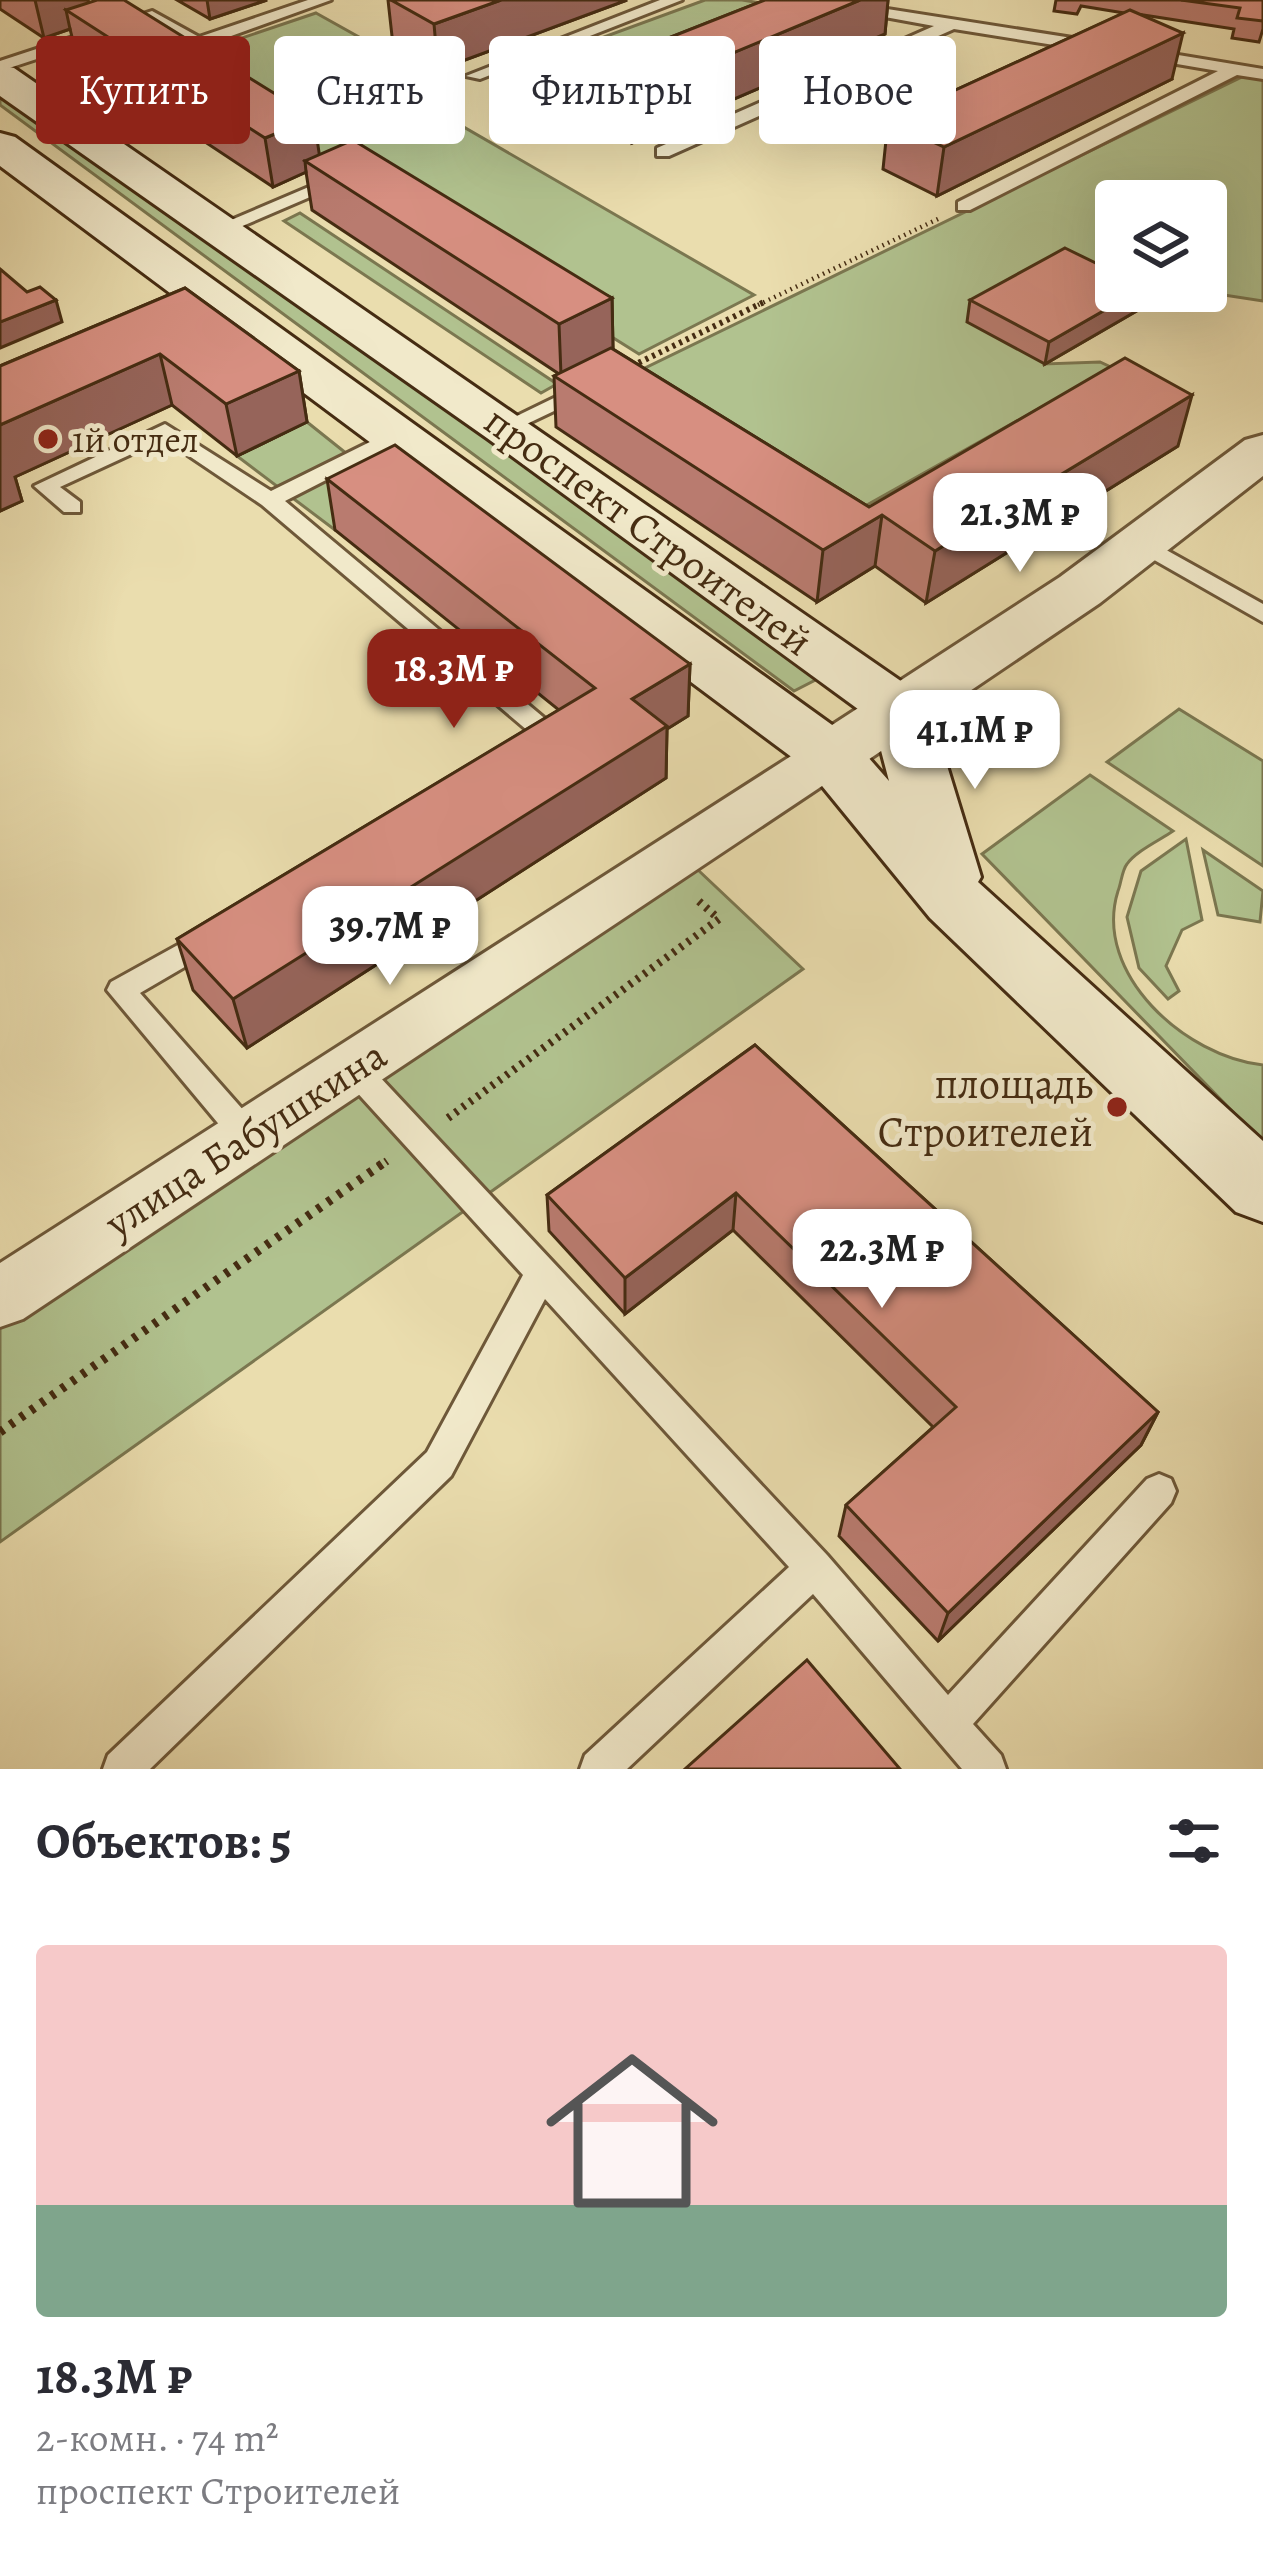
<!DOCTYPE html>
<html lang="ru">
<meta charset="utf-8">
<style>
:root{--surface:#fff;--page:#f7f7f7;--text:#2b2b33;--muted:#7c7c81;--line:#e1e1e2;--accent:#8f2418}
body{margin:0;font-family:Alegreya,serif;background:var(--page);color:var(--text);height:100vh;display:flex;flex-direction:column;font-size:45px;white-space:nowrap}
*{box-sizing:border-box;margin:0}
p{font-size:39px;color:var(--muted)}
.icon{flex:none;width:66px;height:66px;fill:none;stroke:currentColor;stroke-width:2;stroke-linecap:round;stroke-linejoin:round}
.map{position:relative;height:1769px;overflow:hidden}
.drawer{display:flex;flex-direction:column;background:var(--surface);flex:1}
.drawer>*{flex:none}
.hud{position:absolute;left:36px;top:36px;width:1191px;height:108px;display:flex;gap:24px}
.tools{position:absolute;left:1095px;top:180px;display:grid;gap:24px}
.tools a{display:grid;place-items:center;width:132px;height:132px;border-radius:12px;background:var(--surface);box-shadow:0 12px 48px #0002;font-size:60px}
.price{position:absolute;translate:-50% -102px;padding:0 27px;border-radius:24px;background:#fff;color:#222;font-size:39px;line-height:78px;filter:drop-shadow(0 3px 6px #0008)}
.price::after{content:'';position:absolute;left:50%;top:72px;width:36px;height:27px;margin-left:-18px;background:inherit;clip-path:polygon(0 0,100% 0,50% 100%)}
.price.selected{background:var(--accent);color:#fff}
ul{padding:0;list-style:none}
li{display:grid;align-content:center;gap:24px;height:636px;padding:0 36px}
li+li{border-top:3px solid var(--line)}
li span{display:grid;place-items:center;height:372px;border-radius:12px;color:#555}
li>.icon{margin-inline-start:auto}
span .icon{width:216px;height:216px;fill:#fffc;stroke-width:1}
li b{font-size:51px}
h2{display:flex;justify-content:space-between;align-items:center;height:144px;padding:0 36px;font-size:51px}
.pill{padding:0 42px;border-radius:12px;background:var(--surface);box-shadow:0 12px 48px #0002;font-size:42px;line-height:108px}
.pill.selected{background:var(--accent);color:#fff}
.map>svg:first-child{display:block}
.green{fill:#b1c28f;stroke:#7b7750;stroke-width:3}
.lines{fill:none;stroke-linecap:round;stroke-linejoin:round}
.service-casing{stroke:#6e5839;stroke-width:6}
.minor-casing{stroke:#6e5839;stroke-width:6}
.tertiary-casing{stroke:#6e5839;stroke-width:6}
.secondary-casing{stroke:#452c12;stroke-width:6}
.path-far3{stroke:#452c12;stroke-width:4.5;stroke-dasharray:1.5 4.5;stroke-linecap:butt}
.path-far2{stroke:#452c12;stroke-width:6;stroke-dasharray:3 4.5;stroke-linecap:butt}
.path-far1{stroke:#452c12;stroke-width:8;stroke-dasharray:3 6;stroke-linecap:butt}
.path{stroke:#452c12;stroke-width:9;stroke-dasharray:4.5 8;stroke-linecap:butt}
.service{fill:#f1e9ca;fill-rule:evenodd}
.minor{fill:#f1e9ca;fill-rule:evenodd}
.tertiary{fill:#f1e9ca;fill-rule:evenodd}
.secondary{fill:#f1e9ca;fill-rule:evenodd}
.wall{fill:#b97b6f;stroke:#452c12;stroke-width:3}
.shaded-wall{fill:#96645a;stroke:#452c12;stroke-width:3}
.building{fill:#d78f81;stroke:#452c12;stroke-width:3}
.poi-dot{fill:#8f2418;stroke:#f1e9ca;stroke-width:4.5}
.labels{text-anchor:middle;stroke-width:10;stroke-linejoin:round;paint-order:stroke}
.far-poi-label{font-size:36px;fill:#452c12;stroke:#f1e9ca;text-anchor:start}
.street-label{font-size:42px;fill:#452c12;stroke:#f1e9ca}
.poi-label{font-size:42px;fill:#452c12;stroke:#f1e9ca;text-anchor:end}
</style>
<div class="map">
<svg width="1263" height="1769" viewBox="0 0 1263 1769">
<rect width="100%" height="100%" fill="#eaddae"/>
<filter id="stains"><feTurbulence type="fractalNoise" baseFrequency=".00167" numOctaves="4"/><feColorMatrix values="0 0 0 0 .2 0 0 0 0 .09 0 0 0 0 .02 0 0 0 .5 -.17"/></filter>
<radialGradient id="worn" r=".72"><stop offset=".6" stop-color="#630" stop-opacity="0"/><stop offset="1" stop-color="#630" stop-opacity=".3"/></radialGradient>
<path class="green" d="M705,0H742L823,13L551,123L523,111L538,103L492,78Z
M316,13L434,79L405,93L754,295L639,354L371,186L330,170L165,64Z
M1244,76L1263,80V301L1198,291H1206V201H1116V278L1045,364L1100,362L1158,389L1081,385L865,506L639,371Z
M0,83L829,673L794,691L0,105Z
M300,213L557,384L541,393L284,221Z
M307,422L401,497L335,530L237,456Z
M1179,709L1263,761V866L1107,762Z
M1090,775L1173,831C1160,840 1136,851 1127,864C1122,870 1121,884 1118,891C1092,974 1186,1057 1263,1065V1143L982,854Z
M1186,839L1202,920L1182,930L1166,966L1179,991L1168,999L1139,968L1127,917L1141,871Z
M1203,850L1263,891L1260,922L1218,915Z
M680,853L803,969L0,1542V1298Z"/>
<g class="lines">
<g class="service-casing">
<path id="service" d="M308,0H331L198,48L150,22L0,71V61L152,11L199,37Z
M660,0H682L480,79L466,76Z
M792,0H830L1098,42L1106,47L1098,52L954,29L669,156H657V148L934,26Z
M1142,49L1263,69V79L1237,75L970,210H958V202L1218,71L1136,57L1134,54Z
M337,175L352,179L226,233L210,229Z
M589,381L596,383V391L512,431H498L494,427Z
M165,424L271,491L390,432H404V440L285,501L561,732L565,738C558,749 545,753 533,749L529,743L534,736L262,505L164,439L60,487L80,502V512H64L34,486Z
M1143,537L1263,604V622L1135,549V539Z
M214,925L224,928L228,936L224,944L140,993L259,1128L263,1137L259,1146L248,1150L237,1146L107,990L111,982Z
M353,1056L363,1059L827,1555L948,1695L1147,1479L1159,1474L1171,1479L1176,1491L1171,1503L973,1724L1001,1755L1006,1769H962L813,1594L627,1769H580L585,1755L789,1567L545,1299L451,1476L150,1769H103L108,1755L427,1452L523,1275L343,1077L338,1068L343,1059Z"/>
</g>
<g class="minor-casing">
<path id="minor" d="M831,737L849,742L856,755L849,768L23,1319L0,1327V1263L813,742Z"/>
</g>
<g class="tertiary-casing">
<path id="tertiary" d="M1263,435V476L1100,603L853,770L831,777L809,770L800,755L809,740L1060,577L1245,440Z"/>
</g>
<g class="secondary-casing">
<path id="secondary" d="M0,65L14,68L921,695L930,710L981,877L978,882L1263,1141V1222L1236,1212L930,918L809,770L0,166V133L15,137L853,740L889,781L873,720L487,438L0,96Z"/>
</g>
<path class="path-far3" d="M758,305L938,219"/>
<path class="path-far2" d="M632,366L764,302"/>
<path class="path-far1" d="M448,1118L719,919L695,898
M378,1167L387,1161"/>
<path class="path" d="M0,1432L382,1164"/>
<use href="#service" class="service"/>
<use href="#minor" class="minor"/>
<use href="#tertiary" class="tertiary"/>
<use href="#secondary" class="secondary"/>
</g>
<path class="wall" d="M0,0H88V3L319,155L612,298L613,349L869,507L1178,446L926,603L875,566L817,602L556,427L554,376L559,374L312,210L306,172L273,187L77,57L70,29L44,38L0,9Z
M177,0H267L210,19Z
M388,0H627L438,70L393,45Z
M765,0H888L885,34L632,143L588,118L587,70Z
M1056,0H1263V29L1259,42L1232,38L1234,29L1143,15L1172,79L937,196L883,169L888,121L1124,13L1081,6L1077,14L1054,11Z
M185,288L299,371L307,422L237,456L172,405L15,477L22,501L0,511V366Z
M970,300L1140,309L1045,364L967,322Z
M327,479L690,664L688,716L667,729L666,778L247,1048L193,990L177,939L559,710L335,530Z
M755,1045L1158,1412L1141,1445L938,1641L839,1536L846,1505L933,1427L733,1230L625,1314L549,1231L547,1195Z"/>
<path class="shaded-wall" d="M35,0H88L92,21L66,10L70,29L44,38Z
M207,0H267L210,19Z
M501,0H627L438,70L434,24Z
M860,0H888L885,34L632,143V95Z
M1183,33L1172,79L937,196L944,147Z
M314,118L321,166L305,161L306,172L273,187L265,138Z
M1138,291H1144L1140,309L1045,364L1049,342Z
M612,298L613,349L561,375L559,324Z
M56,300L62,322L0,348V322Z
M160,354L172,405L15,477L22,501L0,511V425Z
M299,371L307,422L237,456L226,404Z
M1192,395L1178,446L926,603L935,551Z
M882,515L875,566L817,602L823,550Z
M690,664L688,716L667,729L666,778L247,1048L233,999L632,699Z
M736,1193L733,1230L625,1314V1278Z
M1158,1412L1141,1445L938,1641L948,1613Z"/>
<path class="building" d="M97,0H124L314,118L265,138L66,10Z
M391,0H501L434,24Z
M765,0H860L632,95L587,70Z
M1181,0H1263V21L1237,18L1240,8Z
M1130,10L1183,33L944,147L888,121Z
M353,140L612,298L559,324L305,161Z
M1065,248L1116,273V291H1138L1049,342L970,300Z
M0,269L27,292L40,287L56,300L0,322Z
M185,288L299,371L226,404L160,354L0,425V366Z
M611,348L869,507L1125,358L1192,395L935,551L882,515L823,550L554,376Z
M395,445L690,664L632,699L667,726L233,999L177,939L595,688L327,479Z
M755,1045L1158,1412L948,1613L846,1505L956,1407L736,1193L625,1278L547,1195Z
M807,1660L900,1769H685Z"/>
<g class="poi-dot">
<circle cx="48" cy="439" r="12"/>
<circle cx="1117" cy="1107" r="12"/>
</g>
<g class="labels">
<g class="far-poi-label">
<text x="72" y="452">1й отдел</text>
</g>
<g class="street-label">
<text transform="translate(649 530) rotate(36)" y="15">проспект Строителей</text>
<text transform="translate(245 1138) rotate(-33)" y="15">улица Бабушкина</text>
</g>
<g class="poi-label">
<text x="1093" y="1098">площадь<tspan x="1093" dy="48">Строителей</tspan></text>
</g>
</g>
<rect width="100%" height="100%" filter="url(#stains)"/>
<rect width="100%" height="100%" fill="url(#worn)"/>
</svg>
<div class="tools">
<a><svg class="icon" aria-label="layers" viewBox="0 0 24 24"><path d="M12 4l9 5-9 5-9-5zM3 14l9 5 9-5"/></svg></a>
</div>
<b class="price" style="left:1020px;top:575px">21.3M ₽</b>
<b class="price selected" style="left:454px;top:731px">18.3M ₽</b>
<b class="price" style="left:975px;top:792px">41.1M ₽</b>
<b class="price" style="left:390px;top:988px">39.7M ₽</b>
<b class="price" style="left:882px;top:1311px">22.3M ₽</b>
<div class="hud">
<a class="pill selected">Купить</a>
<a class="pill">Снять</a>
<a class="pill">Фильтры</a>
<a class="pill">Новое</a>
</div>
</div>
<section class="drawer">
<h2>Объектов: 5<svg class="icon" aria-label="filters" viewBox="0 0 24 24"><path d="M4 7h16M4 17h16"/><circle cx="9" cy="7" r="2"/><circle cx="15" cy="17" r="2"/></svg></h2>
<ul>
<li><span style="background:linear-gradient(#f6c9c9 70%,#7fa58c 0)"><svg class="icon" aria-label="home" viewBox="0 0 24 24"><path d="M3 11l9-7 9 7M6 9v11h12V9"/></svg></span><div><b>18.3M ₽</b><p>2-комн. · 74 m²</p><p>проспект Строителей</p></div></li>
</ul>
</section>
